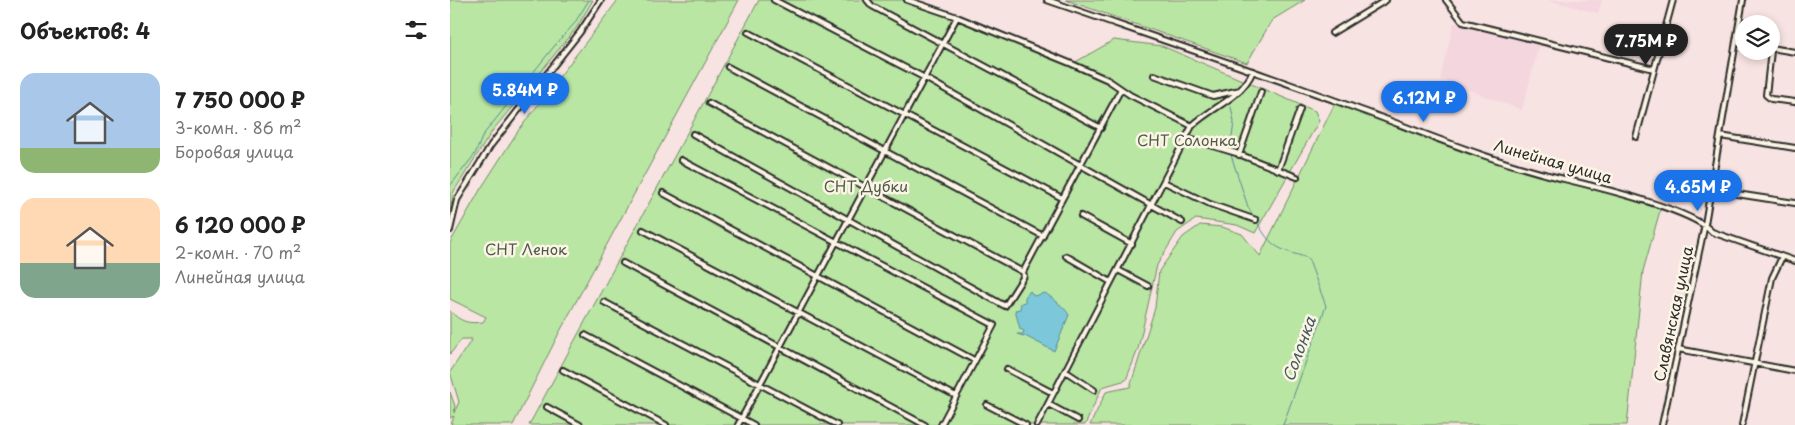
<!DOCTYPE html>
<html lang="ru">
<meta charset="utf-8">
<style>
:root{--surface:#fff;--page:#f2f2f2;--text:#222;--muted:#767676;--accent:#1a73e8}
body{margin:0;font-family:"Playpen Sans",sans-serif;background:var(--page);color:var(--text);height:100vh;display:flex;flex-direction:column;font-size:19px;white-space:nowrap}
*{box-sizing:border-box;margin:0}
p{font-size:16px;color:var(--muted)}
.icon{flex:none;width:28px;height:28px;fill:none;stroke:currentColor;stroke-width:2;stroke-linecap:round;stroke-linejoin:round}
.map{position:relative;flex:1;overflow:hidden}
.side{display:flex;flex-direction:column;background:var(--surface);width:450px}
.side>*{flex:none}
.controls{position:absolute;left:1285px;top:15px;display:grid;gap:10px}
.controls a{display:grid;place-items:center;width:45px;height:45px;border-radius:50%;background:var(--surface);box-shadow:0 2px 8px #0003;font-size:25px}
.price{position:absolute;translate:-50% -42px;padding:0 11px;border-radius:18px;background:var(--accent);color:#fff;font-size:16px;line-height:32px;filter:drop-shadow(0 1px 2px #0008)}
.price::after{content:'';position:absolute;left:50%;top:30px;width:15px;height:11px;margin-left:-8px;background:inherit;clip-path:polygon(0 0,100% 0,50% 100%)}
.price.on{background:#222;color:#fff}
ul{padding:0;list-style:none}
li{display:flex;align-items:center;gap:15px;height:125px;padding:0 20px}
li span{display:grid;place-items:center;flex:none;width:140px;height:100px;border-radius:15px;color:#555}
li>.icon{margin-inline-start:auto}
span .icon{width:60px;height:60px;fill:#fffc;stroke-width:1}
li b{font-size:21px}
h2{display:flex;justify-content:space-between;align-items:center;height:60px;padding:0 20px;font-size:21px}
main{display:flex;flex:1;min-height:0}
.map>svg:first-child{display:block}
.built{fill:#f4d6de}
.green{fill:#b9e6a3;stroke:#728867}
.water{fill:#7bc8da;stroke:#5b8994}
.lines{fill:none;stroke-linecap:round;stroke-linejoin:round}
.stream{stroke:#5b8994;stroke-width:1}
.street-casing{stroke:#2b2b2b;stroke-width:8}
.street{stroke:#fcf5e5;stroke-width:4}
.labels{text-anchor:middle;stroke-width:5;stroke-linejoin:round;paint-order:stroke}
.park-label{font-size:15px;fill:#4e5a49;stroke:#fcf5e5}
.street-label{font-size:15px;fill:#2b2b2b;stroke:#fcf5e5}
.water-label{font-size:16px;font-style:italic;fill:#435a60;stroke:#fcf5e5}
</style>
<main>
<section class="side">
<h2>Объектов: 4<svg class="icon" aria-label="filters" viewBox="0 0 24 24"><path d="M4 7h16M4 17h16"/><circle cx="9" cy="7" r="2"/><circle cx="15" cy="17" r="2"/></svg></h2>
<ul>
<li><span style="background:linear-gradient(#a9c7e8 75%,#8fb573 0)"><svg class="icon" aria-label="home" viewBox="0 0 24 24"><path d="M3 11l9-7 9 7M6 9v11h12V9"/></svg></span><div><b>7 750 000 ₽</b><p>3-комн. · 86 m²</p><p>Боровая улица</p></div></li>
<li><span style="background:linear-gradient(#ffd9b3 65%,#7fa58c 0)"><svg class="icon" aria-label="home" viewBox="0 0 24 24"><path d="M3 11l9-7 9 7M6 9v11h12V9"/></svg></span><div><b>6 120 000 ₽</b><p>2-комн. · 70 m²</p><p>Линейная улица</p></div></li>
</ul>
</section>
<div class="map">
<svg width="1345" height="425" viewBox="0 0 1345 425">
<rect width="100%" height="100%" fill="#f7e3e1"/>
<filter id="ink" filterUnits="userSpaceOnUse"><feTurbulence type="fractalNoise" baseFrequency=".02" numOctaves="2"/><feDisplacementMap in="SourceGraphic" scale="10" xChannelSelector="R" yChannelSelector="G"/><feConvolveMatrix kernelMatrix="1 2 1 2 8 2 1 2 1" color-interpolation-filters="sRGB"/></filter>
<g filter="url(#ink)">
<path class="built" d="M1098,0H1152L1148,13Z
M1004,23L1089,45L1072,110L990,79Z"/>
<path class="green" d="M0,0H143L127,27L43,130L4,191L0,211Z
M168,0H289L108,335L63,425H1L4,416L0,418V392L5,406L4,413L9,402L0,372L22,339H12L0,354V311C11,322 18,324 33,322L36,317L0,299V243L30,190L68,131Z
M309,0H465L492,9L622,64L664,40L712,46L865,111L869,121L805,233L787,225L746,219L727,232L707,265L688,349L676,380L652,387L635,425H79Z
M616,0H855L822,20L797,63Z
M886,101L1078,170L1162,191L1211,207L1193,271L1177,425H640L656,392L680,387L705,308L709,271L733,237L750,225L772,227L792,234L810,256Z"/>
<path class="water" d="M580,291L584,296L595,293C601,297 616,308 619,315L604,351L577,337L567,334H573L574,331L570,329L565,310L570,309L571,303L575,302V297Z"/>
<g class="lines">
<path class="stream" d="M781,107L784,122L780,152L798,207L805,219
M0,186L25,154L33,135L106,44L124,24L139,0
M807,222C822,249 829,249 858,258L876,306L833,425"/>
<g class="street-casing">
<path id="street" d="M324,0L475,78L732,222
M417,0L422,6L651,128
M457,0L507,17L622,64L658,80L680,95L742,126
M597,0C698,35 799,69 900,106C969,131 1039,161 1110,178C1143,186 1242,209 1262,232L1345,261
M996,0L1013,22L1204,69
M298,32L612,198
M882,33L936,0
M1286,42L1294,44
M1321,48L1345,52
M1321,51L1316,95L1321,99L1345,102
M278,67L593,236
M704,75L763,96L790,90
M259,103L573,272
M243,134L555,306L574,276L573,272L671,89
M1270,136L1345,148
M1186,137L1223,0
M736,138L786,153L847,177
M789,155L811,92
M231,160L544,325L491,425
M828,170L850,109
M714,182L760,204L806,220
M1261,190L1345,203
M213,193L524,360
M631,216L682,244
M0,230L7,200L41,145L130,32L151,0
M193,230L506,396
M616,256L661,282
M173,263L475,425
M668,270L698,286
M154,302L387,425
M135,335L304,425
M1228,349L1345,371
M557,369L603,393
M113,370L216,425
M615,371L644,390
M598,404L628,420
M537,405L576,425
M97,407L130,425
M288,425L507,17
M587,425L742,126C763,106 791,99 803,71
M1212,425L1255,224L1293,0
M1292,425L1322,278L1332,257"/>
</g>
<use href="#street" class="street"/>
</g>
</g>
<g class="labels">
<g class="park-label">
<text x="737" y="146">СНТ Солонка</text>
<text x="416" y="192">СНТ Дубки</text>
<text x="76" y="255">СНТ Ленок</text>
</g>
<g class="street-label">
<text transform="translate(1103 162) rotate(16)" y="5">Линейная улица</text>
<text transform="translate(1224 314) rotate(-78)" y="5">Славянская улица</text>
</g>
<g class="water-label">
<text transform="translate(849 349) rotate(-70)" y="6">Солонка</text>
</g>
</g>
</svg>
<div class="controls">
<a><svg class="icon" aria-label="layers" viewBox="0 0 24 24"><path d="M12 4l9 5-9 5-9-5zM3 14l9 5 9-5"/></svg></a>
</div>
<b class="price on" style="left:1196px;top:66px">7.75M ₽</b>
<b class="price" style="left:75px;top:115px">5.84M ₽</b>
<b class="price" style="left:974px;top:123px">6.12M ₽</b>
<b class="price" style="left:1248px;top:212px">4.65M ₽</b>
</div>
</main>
